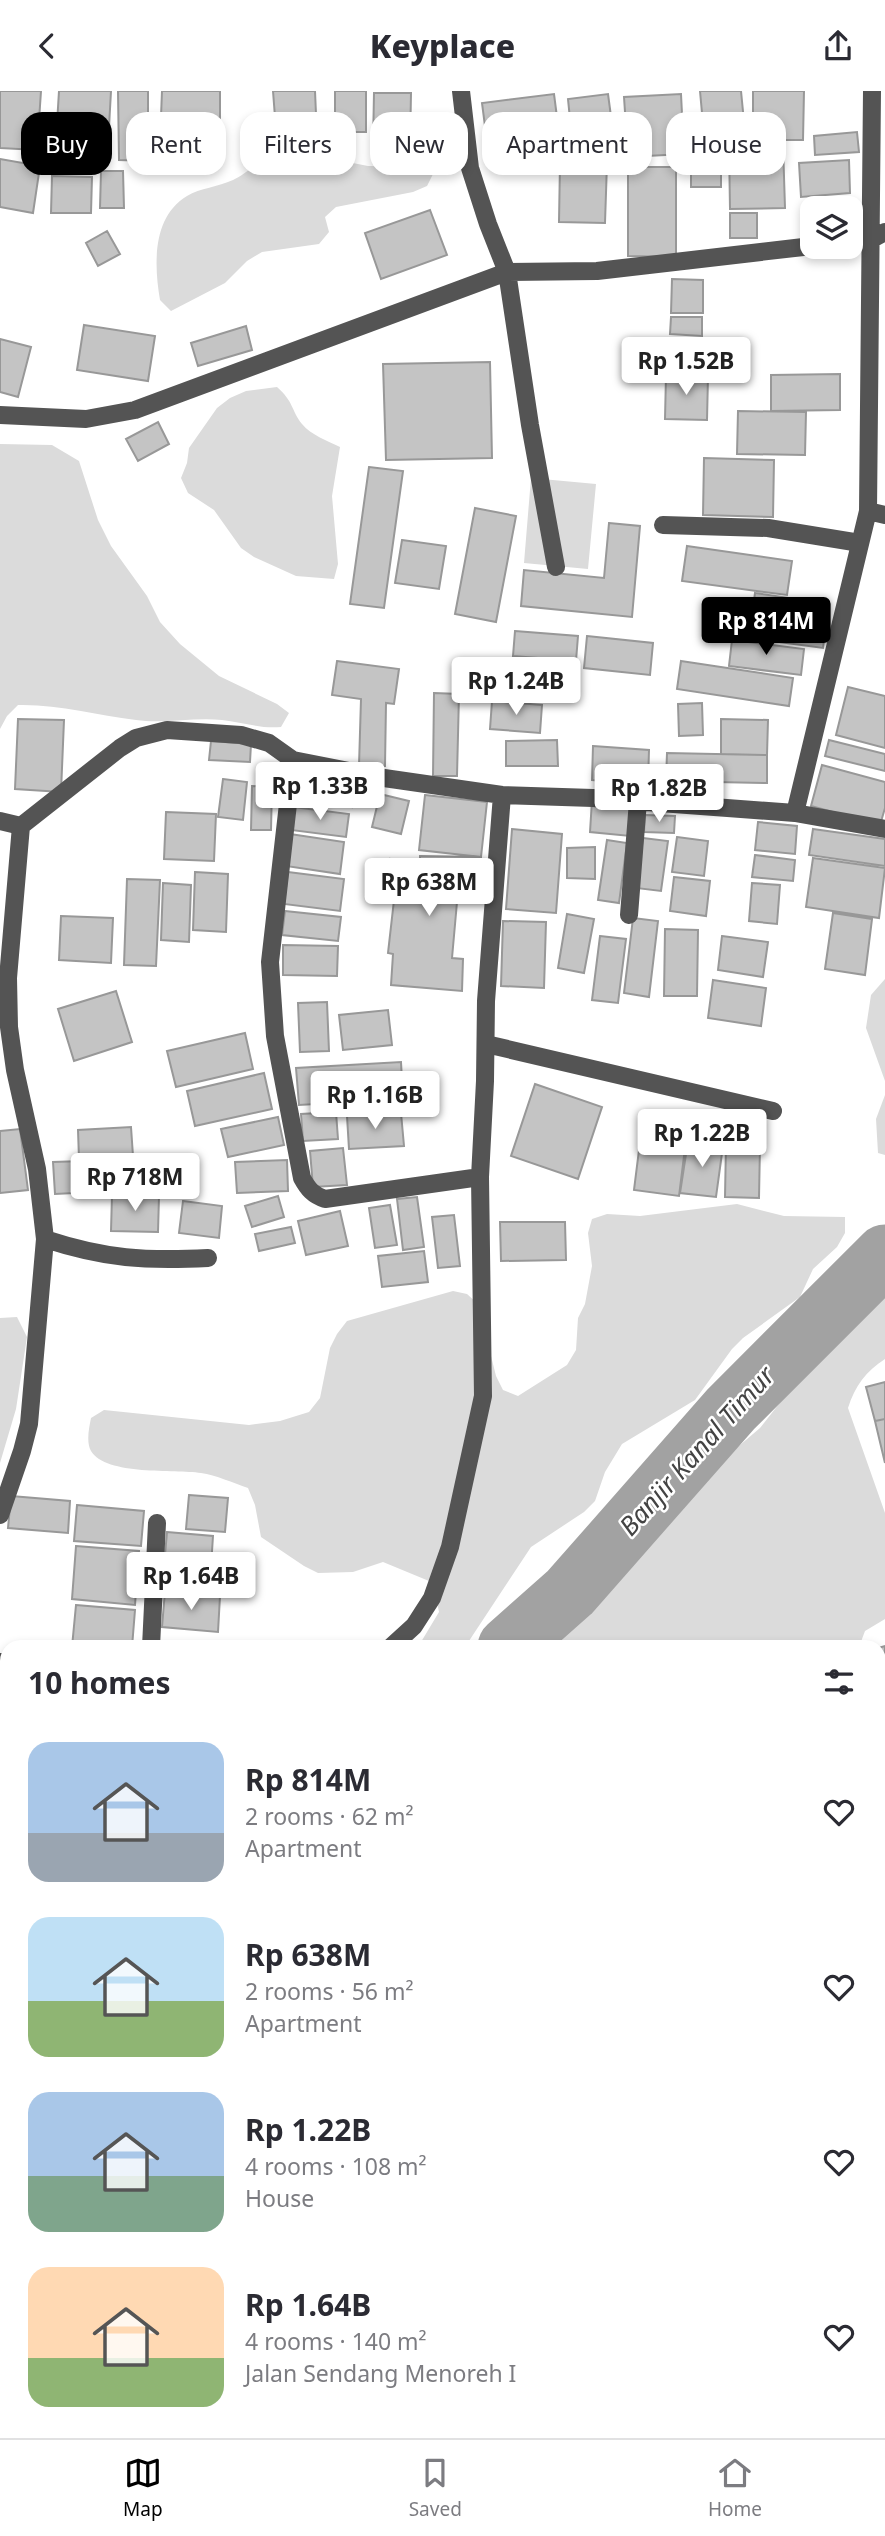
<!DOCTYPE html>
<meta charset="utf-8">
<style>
:root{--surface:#fff;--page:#f7f7f7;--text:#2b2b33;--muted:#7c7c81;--line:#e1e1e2;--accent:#000}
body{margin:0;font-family:"Noto Sans",sans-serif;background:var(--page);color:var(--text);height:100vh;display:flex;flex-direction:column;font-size:26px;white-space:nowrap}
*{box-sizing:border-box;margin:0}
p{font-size:23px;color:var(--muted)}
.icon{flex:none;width:38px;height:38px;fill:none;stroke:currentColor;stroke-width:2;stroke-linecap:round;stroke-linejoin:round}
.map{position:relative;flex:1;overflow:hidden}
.sheet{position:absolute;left:0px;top:1549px;width:886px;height:800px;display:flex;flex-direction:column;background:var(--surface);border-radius:21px 21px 0 0;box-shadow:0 4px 10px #0003}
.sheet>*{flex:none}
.hud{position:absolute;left:21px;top:21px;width:844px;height:63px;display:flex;gap:14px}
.controls{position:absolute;left:800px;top:105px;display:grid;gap:14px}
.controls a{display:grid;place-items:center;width:63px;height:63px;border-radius:14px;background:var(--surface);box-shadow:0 4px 10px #0003;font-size:35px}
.price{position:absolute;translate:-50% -60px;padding:0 16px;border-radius:7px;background:#fff;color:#222;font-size:23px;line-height:46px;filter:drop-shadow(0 2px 4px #0008)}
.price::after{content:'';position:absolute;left:50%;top:42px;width:21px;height:16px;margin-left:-10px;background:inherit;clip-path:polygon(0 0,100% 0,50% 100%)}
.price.on{background:var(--accent);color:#fff}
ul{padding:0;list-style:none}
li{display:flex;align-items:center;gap:21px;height:175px;padding:0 28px}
li span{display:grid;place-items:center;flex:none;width:196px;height:140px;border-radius:21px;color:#555}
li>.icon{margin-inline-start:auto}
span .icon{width:84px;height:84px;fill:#fffc;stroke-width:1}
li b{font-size:30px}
h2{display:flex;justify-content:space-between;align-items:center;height:84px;padding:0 28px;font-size:30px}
.tag{padding:0 24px;border-radius:21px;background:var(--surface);box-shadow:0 4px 10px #0003;font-size:24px;line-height:63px}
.tag.on{background:var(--accent);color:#fff}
header{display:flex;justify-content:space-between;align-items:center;height:91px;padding:0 28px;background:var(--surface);font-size:32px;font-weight:800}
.tab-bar{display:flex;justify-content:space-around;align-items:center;height:98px;border-top:2px solid var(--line);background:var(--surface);font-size:19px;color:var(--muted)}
.tab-bar a{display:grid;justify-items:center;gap:4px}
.tab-bar .on{color:var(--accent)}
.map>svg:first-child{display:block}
.green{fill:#dbdbdb}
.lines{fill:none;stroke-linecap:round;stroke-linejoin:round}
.river{stroke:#a2a2a2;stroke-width:61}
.building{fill:#c4c4c4;stroke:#989898;stroke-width:2}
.minor{stroke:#545454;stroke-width:18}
.labels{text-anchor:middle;stroke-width:5;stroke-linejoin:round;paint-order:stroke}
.water-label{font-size:26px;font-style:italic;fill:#434343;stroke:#fff}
</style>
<header><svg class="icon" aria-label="back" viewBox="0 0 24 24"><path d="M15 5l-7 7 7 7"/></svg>Keyplace<svg class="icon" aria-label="share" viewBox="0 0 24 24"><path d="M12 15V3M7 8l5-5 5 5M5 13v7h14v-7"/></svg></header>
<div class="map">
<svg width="885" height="2347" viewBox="0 0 885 2347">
<rect width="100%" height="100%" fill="#fff"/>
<path class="green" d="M307,63L368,75L429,76L434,81L427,95L413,101L336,116L325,126L329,141L319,153L262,161L247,170L225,192L171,220L160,209C154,174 152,126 187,105C200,97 218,96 233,89C242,85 250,77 260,72C274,64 291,64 307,63Z
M277,296C294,311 291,319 302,333C311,344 328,350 340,356L332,405L338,473L334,488L296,485L254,466L241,457L214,419L188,402L181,387L187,372L189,357L217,317L230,307L246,300Z
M0,353L52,354L79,370L98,429L111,455L147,505L160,531L180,553L219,585L277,613L289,622L281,636C261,638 242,631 222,629C194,626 164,633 136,629C96,624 58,613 18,614L7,625L0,638Z
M531,387L596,393L588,478L524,472Z
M885,888V990L866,937L871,904Z
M885,1004V1064L878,1062L876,1028Z
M737,1113L784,1125L845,1126V1142L837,1156L813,1178L800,1206L743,1247L732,1258L695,1309L622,1353L605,1381L595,1410L584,1421L531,1456L465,1556H418L439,1521L436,1506L429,1490L383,1471L353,1481L318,1482L304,1475L261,1446L255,1414L248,1397C233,1392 216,1384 201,1382C175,1378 106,1385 91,1360C86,1351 89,1337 91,1327L104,1319L249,1334L280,1330L309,1321L320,1307L330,1257L337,1243L347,1230L453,1200L467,1203L478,1213L496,1285L503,1299L518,1305L567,1274L576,1259L578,1227L585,1213L592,1175L588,1142L592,1128L607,1123L640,1125Z
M885,1195V1268C866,1280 855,1295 848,1317L885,1422V1528L865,1540L859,1556H542L552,1543L599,1498L651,1430L760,1337L827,1252Z
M17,1226L27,1246L16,1318L0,1372V1227Z
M878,1615L885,1617V1662L879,1665Z
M0,2062H7V2174L0,2172Z
M376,2342H439V2347H377Z
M488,2342H688L680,2347H489Z"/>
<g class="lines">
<path class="river" d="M508,1556L570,1501L731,1318L885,1164
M473,2342V2347"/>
</g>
<path class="building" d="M0,0H41L37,59L0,57Z
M59,0H111L109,36L57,33Z
M118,0H148V70L119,69Z
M162,0H220V27L161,26Z
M273,0H315L316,23L275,26Z
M335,0H366V41H335Z
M700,0H741L745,41L704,44Z
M753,0H804L803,49H753Z
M374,2H411L410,55L373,54Z
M554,3L558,34L486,43L482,12Z
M608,3L612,33L571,38L568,8Z
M681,3L684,63L628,66L624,6Z
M55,41L96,42L95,80H55Z
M857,41L859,61L815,64L814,45Z
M783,54L785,117L730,118L729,55Z
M691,55H721V96H691Z
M0,68L40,75L33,122L0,116Z
M849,69L850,102L801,106L799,72Z
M560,72H607L605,132L559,131Z
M628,76H676V166L628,165Z
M101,80H123L124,117H100Z
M52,85L92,86L91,122H51Z
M430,119L447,164L381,188L365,142Z
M730,122H757V147H730Z
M107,140L120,163L98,175L86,152Z
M672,188L703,189V222H671Z
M671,226H702V245L670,243Z
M84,234L155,245L148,290L77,279Z
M246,235L252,259L198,275L191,252Z
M0,248L31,256L18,306L0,301Z
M490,271L492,367L386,369L383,273Z
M840,283V319L771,320V284Z
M666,284L708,285L707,329L665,328Z
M738,320L806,321L805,364L737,363Z
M158,331L169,353L138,370L126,348Z
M704,367L774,369L773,426L703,424Z
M369,376L403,380L384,517L350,513Z
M475,417L516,425L496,531L455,523Z
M609,432L640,435L632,526L521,515L524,479L604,487Z
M402,449L446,455L439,498L395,492Z
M687,455L792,470L787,504L682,490Z
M755,502L829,513L823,557L749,547Z
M515,540L578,545L576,570L513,565Z
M587,545L653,552L650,584L584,577Z
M732,549L804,558L801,584L729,575Z
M516,569L574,571L572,605L514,603Z
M337,570L399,578L394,613L386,612L385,675H359L361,608L332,604Z
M681,570L793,587L789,615L677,598Z
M848,596L885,605V657L836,644Z
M434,602L459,603L457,685H433Z
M492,610L542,614L540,642L490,638Z
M702,612L703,644L679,645L678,613Z
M18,628L64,629L61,701L15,698Z
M721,628L768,629L767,664L721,663Z
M557,649L558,675H506V650Z
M829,649L885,663V680L825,665Z
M211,650L251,653L250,671L209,669Z
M593,655L649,659L648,693L592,689Z
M667,662L767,664V692L666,690Z
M822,674L885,691V717L880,734L811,715Z
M297,680L355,687L352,716L294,708Z
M223,688L247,691L243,729L218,726Z
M252,695L272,696L271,739H251Z
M380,703L409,710L401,743L372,736Z
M425,704L487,711L481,766L419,759Z
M592,709L633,713L630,745L590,741Z
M293,716L349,723L346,746L291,739Z
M166,721L216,723L214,770L164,768Z
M645,724L675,725L674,742L644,741Z
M758,731L797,735L795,763L755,759Z
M512,738L562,743L556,822L506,818Z
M813,738L885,748V775L809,764Z
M290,743L344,751L340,783L286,775Z
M677,746L708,750L704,785L672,781Z
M643,747L668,750L661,800L636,797Z
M607,749L627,752L619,812L598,809Z
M595,756V788L567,787V757Z
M755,764L795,769L793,790L752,786Z
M420,765L481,766L480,812L457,811L452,867L463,868L462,900L391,894L393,863L388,862L394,809L386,808L390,768L420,772Z
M813,767L885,777L879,827L806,816Z
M195,781L228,783L226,841L193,839Z
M288,781L344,788L340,820L284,813Z
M674,786L710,790L706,825L670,820Z
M127,788L160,789L156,875L124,874Z
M163,792L191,794L189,851L161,849Z
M752,792L780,794L777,833L749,830Z
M285,820L341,826L338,850L282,844Z
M833,822L872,828L865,884L825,878Z
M567,823L594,828L584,882L558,877Z
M61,825L113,827L111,872L59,869Z
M633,827L658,830L649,906L624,902Z
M503,830L546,831L544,897L501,895Z
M665,838L698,839L697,905H664Z
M600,845L626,848L618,912L592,909Z
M722,845L768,851L763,886L718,879Z
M283,854L338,855L337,885L283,884Z
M713,889L766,897L761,935L708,927Z
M116,900L132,951L74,970L58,918Z
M327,911L329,960L300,961L298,912Z
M388,919L392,954L343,959L339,924Z
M245,942L253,978L176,996L167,960Z
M401,971L403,1008L299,1014L296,977Z
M264,982L272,1018L195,1035L187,1000Z
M535,993L602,1016L578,1088L511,1065Z
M336,1021L338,1048L303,1050L301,1023Z
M401,1022L404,1055L349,1058L347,1025Z
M278,1026L284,1054L228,1066L221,1038Z
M131,1036L133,1065L79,1068L78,1039Z
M20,1038L28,1099L0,1102V1040Z
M641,1043L686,1049L679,1105L634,1099Z
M688,1050L723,1055L716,1106L680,1102Z
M726,1053L760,1054L759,1107L725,1106Z
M343,1057L347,1094L313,1096L310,1060Z
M160,1066L164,1096L123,1100L119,1071Z
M114,1069L115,1100L55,1103L53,1071Z
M287,1069L288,1100L237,1102L235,1071Z
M112,1104L159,1105L158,1141L111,1140Z
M278,1105L284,1126L252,1136L245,1115Z
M417,1106L424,1156L403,1159L397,1108Z
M183,1110L222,1115L219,1147L179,1142Z
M390,1114L397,1154L375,1157L369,1117Z
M340,1120L348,1155L306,1164L298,1130Z
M454,1124L460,1175L438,1177L432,1126Z
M500,1131H565L566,1169L501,1170Z
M291,1136L295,1152L259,1160L255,1143Z
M424,1160L428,1191L382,1196L378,1165Z
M885,1291V1328L875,1330L866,1296Z
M885,1328V1372L875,1330Z
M189,1404L228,1407L225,1441L186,1438Z
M11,1405L70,1410L68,1442L8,1437Z
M77,1414L144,1420L141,1455L74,1450Z
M167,1441L213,1445L210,1491L163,1487Z
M76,1455L139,1460L135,1514L72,1508Z
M165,1500L220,1505L218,1541L162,1536Z
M76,1514L135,1519L132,1556H72Z
M885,1555V1601L883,1602L878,1583V1557Z
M0,1582L7,1583V1619L0,1618Z
M0,1727H7V1757H0Z
M0,1761H7V1793H0Z
M0,1843H7V1886H0Z
M885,1918V1999L878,2000V1920Z
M0,1992H7V2033H0Z
M885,2047V2102L878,2104V2049Z
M885,2116V2146L878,2148V2118Z
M878,2162L885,2183V2188L878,2190Z
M885,2199V2230L878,2232V2201Z
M0,2203H7V2277L0,2278Z
M885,2230V2263L878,2265V2232Z
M885,2276V2324L879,2277Z
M232,2342H271V2345L232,2347Z
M789,2342H816L817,2347H789Z"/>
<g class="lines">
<path class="minor" d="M461,0L470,77L488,133L507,181L530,334L556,476
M850,150L872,148L885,141
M0,324L86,328L135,319L507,181L597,180L812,155
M868,420L885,424
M663,434L768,437L860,452
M293,669L270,871L275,945L302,1087C308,1098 313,1104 325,1108L480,1086
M795,722L868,420L872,0
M0,730L21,735
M629,824L638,710
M486,953L773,1020
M45,1148C106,1168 145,1170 208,1167
M0,1424L22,1360L29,1333L45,1148L37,1078L15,979L9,936L8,887L21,735L120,657L136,647L167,639L241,644L269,652L293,669L384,687L502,704L593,707L795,722L885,738
M151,1556L157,1432
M391,1556L414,1535L432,1507L450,1456L483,1305L480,1086L485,990L486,910L502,704
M0,1571H7
M0,1718H7
M878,1784L885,1779
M0,1893H7
M878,2027L885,2026
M878,2270L885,2268
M0,2302H7"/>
</g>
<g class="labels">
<g class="water-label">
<text transform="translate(697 1360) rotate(-48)" y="9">Banjir Kanal Timur</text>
</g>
</g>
</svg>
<div class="controls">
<a><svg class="icon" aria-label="layers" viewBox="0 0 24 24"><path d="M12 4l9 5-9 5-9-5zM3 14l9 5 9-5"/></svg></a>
</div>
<b class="price" style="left:686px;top:306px">Rp 1.52B</b>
<b class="price on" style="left:766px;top:566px">Rp 814M</b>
<b class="price" style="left:516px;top:626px">Rp 1.24B</b>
<b class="price" style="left:320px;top:731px">Rp 1.33B</b>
<b class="price" style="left:659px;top:733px">Rp 1.82B</b>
<b class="price" style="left:429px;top:827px">Rp 638M</b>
<b class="price" style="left:375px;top:1040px">Rp 1.16B</b>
<b class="price" style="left:702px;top:1078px">Rp 1.22B</b>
<b class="price" style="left:135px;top:1122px">Rp 718M</b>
<b class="price" style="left:191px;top:1521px">Rp 1.64B</b>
<div class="hud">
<a class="tag on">Buy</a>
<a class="tag">Rent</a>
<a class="tag">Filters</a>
<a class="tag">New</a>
<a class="tag">Apartment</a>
<a class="tag">House</a>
</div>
<section class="sheet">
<h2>10 homes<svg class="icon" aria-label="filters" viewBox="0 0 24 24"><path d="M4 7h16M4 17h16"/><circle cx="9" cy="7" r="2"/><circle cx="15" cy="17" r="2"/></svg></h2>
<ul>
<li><span style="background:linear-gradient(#a9c7e8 65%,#9aa5b1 0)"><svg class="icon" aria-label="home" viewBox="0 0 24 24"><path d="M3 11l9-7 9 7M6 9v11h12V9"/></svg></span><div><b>Rp 814M</b><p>2 rooms · 62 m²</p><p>Apartment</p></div><svg class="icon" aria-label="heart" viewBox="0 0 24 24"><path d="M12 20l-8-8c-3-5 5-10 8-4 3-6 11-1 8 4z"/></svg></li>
<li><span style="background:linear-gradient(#bfe0f5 60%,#8fb573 0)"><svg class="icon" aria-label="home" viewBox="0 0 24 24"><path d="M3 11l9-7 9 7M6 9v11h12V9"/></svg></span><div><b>Rp 638M</b><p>2 rooms · 56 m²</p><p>Apartment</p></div><svg class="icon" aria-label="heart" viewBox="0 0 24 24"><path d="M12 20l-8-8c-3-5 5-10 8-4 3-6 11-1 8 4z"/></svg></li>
<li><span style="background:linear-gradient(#a9c7e8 60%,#7fa58c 0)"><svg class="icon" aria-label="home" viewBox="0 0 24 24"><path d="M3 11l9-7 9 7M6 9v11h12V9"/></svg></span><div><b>Rp 1.22B</b><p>4 rooms · 108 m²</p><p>House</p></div><svg class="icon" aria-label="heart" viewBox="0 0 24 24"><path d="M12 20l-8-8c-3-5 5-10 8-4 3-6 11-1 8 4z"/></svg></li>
<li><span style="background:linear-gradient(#ffd9b3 65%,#8fb573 0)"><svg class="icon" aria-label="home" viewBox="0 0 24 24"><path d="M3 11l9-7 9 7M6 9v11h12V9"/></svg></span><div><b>Rp 1.64B</b><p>4 rooms · 140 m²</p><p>Jalan Sendang Menoreh I</p></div><svg class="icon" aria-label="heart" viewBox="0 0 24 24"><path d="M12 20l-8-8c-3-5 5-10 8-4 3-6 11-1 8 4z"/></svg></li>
</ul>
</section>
</div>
<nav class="tab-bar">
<a class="on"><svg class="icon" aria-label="map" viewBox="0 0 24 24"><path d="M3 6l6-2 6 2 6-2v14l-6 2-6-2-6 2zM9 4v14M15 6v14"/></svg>Map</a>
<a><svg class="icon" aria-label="saved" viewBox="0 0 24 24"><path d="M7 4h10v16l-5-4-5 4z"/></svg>Saved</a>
<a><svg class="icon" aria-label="home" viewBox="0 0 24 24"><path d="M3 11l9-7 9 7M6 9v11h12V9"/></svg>Home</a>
</nav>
